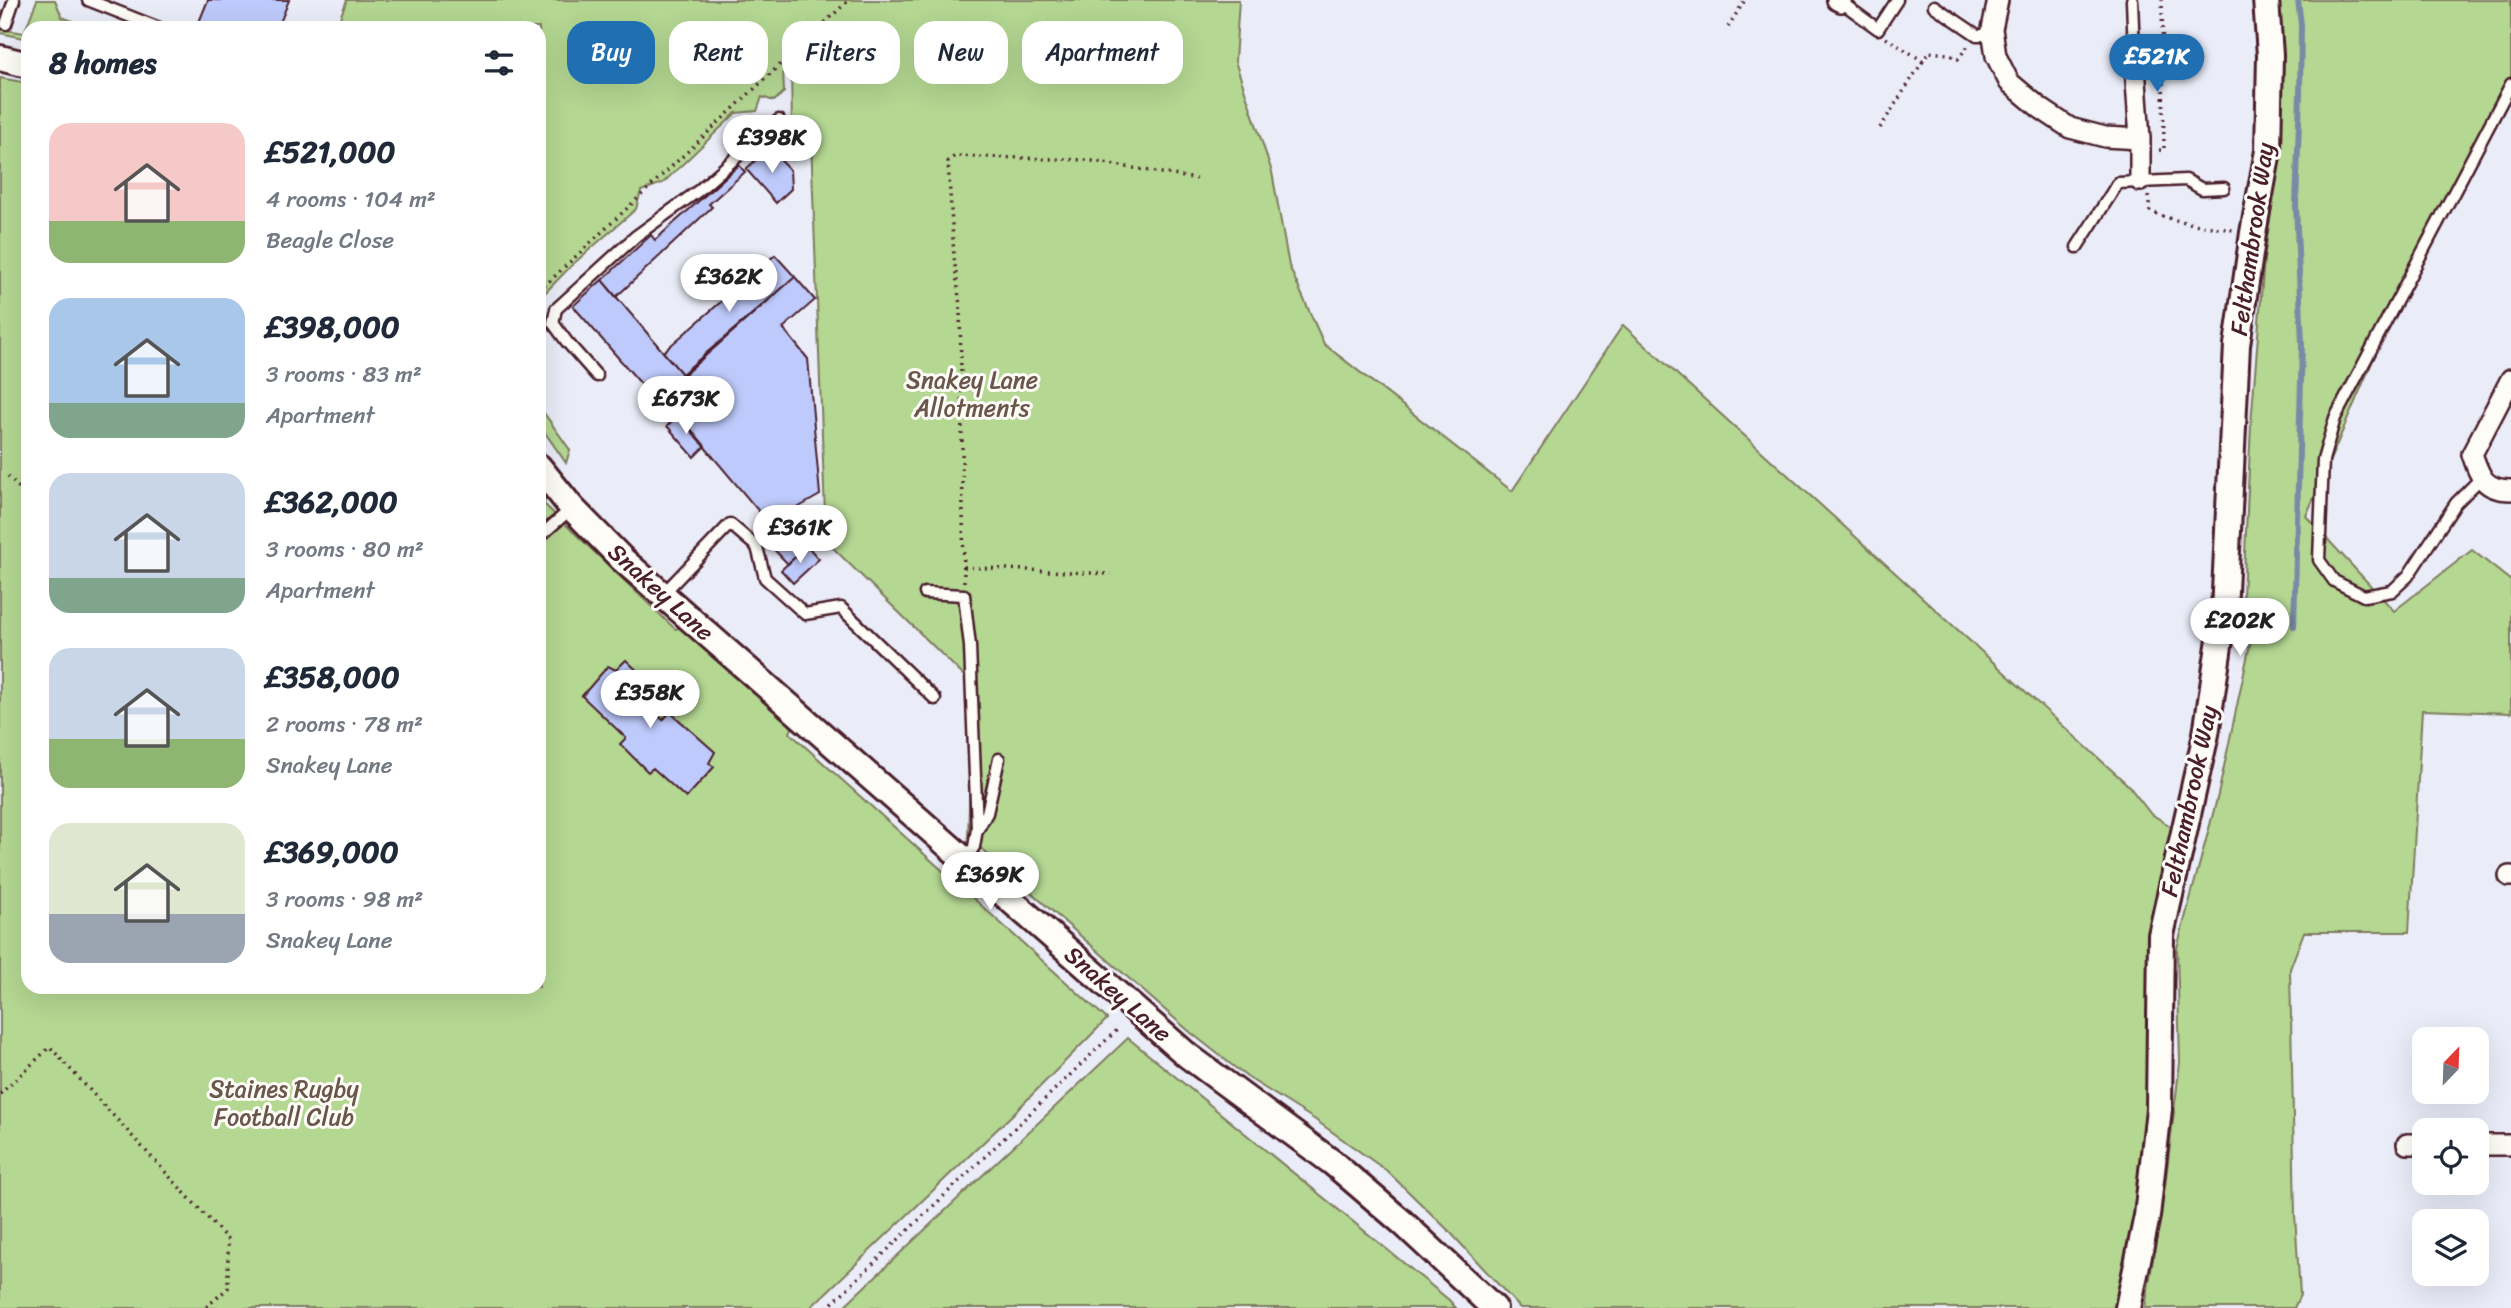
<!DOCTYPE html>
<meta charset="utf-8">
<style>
:root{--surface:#fff;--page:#f2f2f3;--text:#1f2937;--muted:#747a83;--accent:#1f6fb2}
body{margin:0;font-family:Sriracha,sans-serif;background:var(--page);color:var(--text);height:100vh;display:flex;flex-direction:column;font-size:26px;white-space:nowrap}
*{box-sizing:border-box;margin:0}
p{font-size:23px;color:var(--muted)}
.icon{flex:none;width:38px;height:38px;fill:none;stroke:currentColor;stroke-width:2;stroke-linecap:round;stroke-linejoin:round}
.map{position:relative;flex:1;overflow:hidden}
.drawer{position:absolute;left:21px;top:21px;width:525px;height:973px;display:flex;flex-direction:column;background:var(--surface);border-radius:21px;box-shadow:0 7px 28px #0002}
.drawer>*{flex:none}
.top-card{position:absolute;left:567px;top:21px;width:665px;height:63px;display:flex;gap:14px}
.needle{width:46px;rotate:23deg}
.controls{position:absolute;left:2412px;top:1027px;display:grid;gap:14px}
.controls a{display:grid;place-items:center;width:77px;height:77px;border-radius:14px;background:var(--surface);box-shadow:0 7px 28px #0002;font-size:35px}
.price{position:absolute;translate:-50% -60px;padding:0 16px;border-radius:24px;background:#fff;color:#222;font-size:23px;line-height:46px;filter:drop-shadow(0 2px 4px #0008)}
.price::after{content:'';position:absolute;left:50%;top:42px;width:21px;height:16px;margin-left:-10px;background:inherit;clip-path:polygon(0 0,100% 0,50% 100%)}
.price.current{background:var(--accent);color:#fff}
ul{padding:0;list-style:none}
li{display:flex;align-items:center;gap:21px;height:175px;padding:0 28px}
li span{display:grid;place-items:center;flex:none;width:196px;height:140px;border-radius:21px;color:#555}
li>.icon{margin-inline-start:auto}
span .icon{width:84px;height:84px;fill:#fffc;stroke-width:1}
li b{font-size:30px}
h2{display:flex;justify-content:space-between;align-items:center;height:84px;padding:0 28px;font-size:30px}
.pill{padding:0 24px;border-radius:21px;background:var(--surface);box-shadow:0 7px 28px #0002;font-size:24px;line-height:63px}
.pill.current{background:var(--accent);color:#fff}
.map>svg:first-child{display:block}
.green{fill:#b4d792;stroke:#7f7b5e;stroke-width:2}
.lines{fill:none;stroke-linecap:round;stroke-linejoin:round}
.stream{stroke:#798aa6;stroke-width:6}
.building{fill:#becafb;stroke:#4a1f2b;stroke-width:2}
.service-casing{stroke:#4a1f2b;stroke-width:15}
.minor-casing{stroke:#4a1f2b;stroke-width:24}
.tertiary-casing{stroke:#4a1f2b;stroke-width:30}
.path{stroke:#4a1f2b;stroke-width:3.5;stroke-dasharray:2 5;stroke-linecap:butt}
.service{stroke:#fdfcf7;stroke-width:10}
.minor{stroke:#fdfcf7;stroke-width:19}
.tertiary{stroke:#fdfcf7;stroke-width:24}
.labels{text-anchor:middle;stroke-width:6;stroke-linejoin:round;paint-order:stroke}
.street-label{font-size:24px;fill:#4a1f2b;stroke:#fdfcf7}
.park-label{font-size:24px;fill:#6a564a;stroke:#fdfcf7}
</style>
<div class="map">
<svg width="2511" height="1308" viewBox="0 0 2511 1308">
<rect width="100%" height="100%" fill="#eaedf8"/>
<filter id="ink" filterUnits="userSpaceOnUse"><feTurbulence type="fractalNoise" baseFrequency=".0143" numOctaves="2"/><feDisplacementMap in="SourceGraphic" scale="14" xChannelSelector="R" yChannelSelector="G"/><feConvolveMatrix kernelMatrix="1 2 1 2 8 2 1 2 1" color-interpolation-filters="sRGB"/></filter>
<g filter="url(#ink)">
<path class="green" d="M37,0H55L62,17L90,28H28V39L0,33V29L24,33Z
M347,0H1239L1235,61L1272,172L1289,266L1324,344L1512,491L1623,325L2128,785L2150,813L2184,835L2161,935L2159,1109L2122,1308H1520L1449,1231L1387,1171L1314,1119L1247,1077L1190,1032L968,837L970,774L966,678L826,541L811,140H804L792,128L791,68L783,69L784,92L774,101L762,97L757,111L736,113L663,183L641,191L636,209L572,265L539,299V28H336Z
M2275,0H2511V83L2382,339L2306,516L2394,611L2472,550L2511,581V713L2422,710L2409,932H2304L2290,969L2295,1214L2300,1295L2294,1308H2145L2165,1186L2180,1062L2177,948L2218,795L2250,644L2243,597L2251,424L2264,259L2280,151L2283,71Z
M0,78L28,83V987H539V494L546,496L544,504L675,629L683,627L723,658L735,675L742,678L751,691C770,696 782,712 792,728L790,733L1107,1019L1012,1115L810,1308H0Z
M539,406L570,450L566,463L539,424Z
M1128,1038L1449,1300L1456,1308H842Z"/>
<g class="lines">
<path class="stream" d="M2294,626L2302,344L2296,205L2300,94L2301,25L2298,0"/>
</g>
<path class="building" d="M208,0H289L278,28H212L199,22Z
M769,148L790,170L791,189L776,203L746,169Z
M739,165L745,172L709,204L712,207L616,297L602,280L651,235L655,240Z
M775,255L795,277L682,374L663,352Z
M795,277L815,300L783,328L808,359L820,495L799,507L772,527L661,395Z
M602,280L682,374L655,400L573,306Z
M679,415L705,446L694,457L667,426Z
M790,513L814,539L788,564L762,537Z
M807,546L819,559L793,583L781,570Z
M626,660L647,680L636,695L663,720L670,712L715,752L709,763L714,767L686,798L653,768L648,772L620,744L626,738L582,696L608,666L616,670Z"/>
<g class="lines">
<g class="service-casing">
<path id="service" d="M88,0L159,28
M2132,0L2134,52
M1841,2L1878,29L1897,0
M1934,6L1977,35H1993
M6,24L14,0
M311,26L317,28
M2077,247L2118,183L2186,180L2202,189L2224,188
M597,376L567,342L553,323L556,309L636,236L698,191L779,120
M2481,478L2456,503L2408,576L2392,591L2364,596L2334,581L2319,560L2323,460L2335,418L2511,84
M539,537L572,508
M925,593L964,595L970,646L977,829L974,847L965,860
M663,594L730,524L757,547L765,578L805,614L841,608L935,699
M978,829L987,813L999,759"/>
</g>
<g class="minor-casing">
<path id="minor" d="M1837,0L1841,2
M1998,0L1992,29L1996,56L2009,82L2040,108L2070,128L2105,137L2140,139V181
M2134,52L2140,139
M2511,379L2472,454C2480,477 2484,490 2511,490
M2509,876H2511
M2407,1144H2424
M2476,1145H2511"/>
</g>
<g class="tertiary-casing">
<path id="tertiary" d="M0,58L28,65
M539,467L572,508L623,560L1187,1055L1333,1163L1403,1223L1494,1308
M2128,1308L2147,1216L2159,1109L2161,935L2206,734L2224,612L2237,345L2253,233L2268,151L2270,55L2266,0"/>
</g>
<path class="path" d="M1728,27L1745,0
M1886,38L1923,61L1929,52L1948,54L1958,59L1968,46
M1880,128L1923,61
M2159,150H2164L2162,0
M2148,196L2150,211C2177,223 2205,226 2233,230
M539,291L849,0
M539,438L544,446
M8,476L28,497
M964,567L1111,574
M964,582L960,306L954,257L948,161L955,156L1087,160L1196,179
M0,1094L50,1047L228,1240V1288L205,1308
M827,1308L1120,1027"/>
<use href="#service" class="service"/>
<use href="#minor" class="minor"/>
<use href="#tertiary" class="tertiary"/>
</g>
</g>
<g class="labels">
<g class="street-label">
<text transform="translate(2252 239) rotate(-82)" y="8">Felthambrook Way</text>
<text transform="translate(661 592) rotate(42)" y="8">Snakey Lane</text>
<text transform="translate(2189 801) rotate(-78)" y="8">Felthambrook Way</text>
<text transform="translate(1118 994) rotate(41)" y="8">Snakey Lane</text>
</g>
<g class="park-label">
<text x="972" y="388">Snakey Lane<tspan x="972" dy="28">Allotments</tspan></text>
<text x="284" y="1097">Staines Rugby<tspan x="284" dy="28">Football Club</tspan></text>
</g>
</g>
</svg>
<div class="controls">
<a><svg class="needle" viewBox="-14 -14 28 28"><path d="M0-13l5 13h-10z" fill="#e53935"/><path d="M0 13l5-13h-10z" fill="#747a83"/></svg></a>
<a><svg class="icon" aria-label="locate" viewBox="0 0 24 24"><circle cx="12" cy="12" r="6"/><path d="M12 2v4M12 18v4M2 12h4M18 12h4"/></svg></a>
<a><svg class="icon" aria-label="layers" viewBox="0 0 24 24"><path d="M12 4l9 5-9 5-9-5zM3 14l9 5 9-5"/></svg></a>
</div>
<b class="price current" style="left:2157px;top:94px">£521K</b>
<b class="price" style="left:772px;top:175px">£398K</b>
<b class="price" style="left:729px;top:314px">£362K</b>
<b class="price" style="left:686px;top:436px">£673K</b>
<b class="price" style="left:800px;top:565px">£361K</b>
<b class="price" style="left:2240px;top:658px">£202K</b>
<b class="price" style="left:650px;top:730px">£358K</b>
<b class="price" style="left:990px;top:912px">£369K</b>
<div class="top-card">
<a class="pill current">Buy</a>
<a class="pill">Rent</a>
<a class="pill">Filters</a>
<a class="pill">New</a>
<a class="pill">Apartment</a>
</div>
<section class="drawer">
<h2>8 homes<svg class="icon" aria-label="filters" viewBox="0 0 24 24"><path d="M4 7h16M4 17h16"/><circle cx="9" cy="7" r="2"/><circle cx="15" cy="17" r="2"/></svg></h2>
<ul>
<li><span style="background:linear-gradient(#f6c9c9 70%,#8fb573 0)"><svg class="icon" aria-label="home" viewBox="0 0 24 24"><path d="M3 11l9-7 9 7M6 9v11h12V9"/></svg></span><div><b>£521,000</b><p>4 rooms · 104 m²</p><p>Beagle Close</p></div></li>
<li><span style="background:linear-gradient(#a9c7e8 75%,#7fa58c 0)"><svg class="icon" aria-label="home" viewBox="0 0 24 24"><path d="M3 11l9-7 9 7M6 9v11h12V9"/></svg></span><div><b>£398,000</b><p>3 rooms · 83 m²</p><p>Apartment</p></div></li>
<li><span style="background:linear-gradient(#c9d6e8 75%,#7fa58c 0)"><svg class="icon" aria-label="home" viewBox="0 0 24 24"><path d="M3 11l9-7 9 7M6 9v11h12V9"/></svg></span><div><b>£362,000</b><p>3 rooms · 80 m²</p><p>Apartment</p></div></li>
<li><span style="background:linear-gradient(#c9d6e8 65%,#8fb573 0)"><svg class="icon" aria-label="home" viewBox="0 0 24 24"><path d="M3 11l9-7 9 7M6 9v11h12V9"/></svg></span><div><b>£358,000</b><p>2 rooms · 78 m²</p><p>Snakey Lane</p></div></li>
<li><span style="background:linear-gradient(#dfe7d0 65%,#9aa5b1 0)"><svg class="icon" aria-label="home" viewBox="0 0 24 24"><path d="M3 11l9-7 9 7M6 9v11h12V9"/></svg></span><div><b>£369,000</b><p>3 rooms · 98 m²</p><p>Snakey Lane</p></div></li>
</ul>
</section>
</div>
